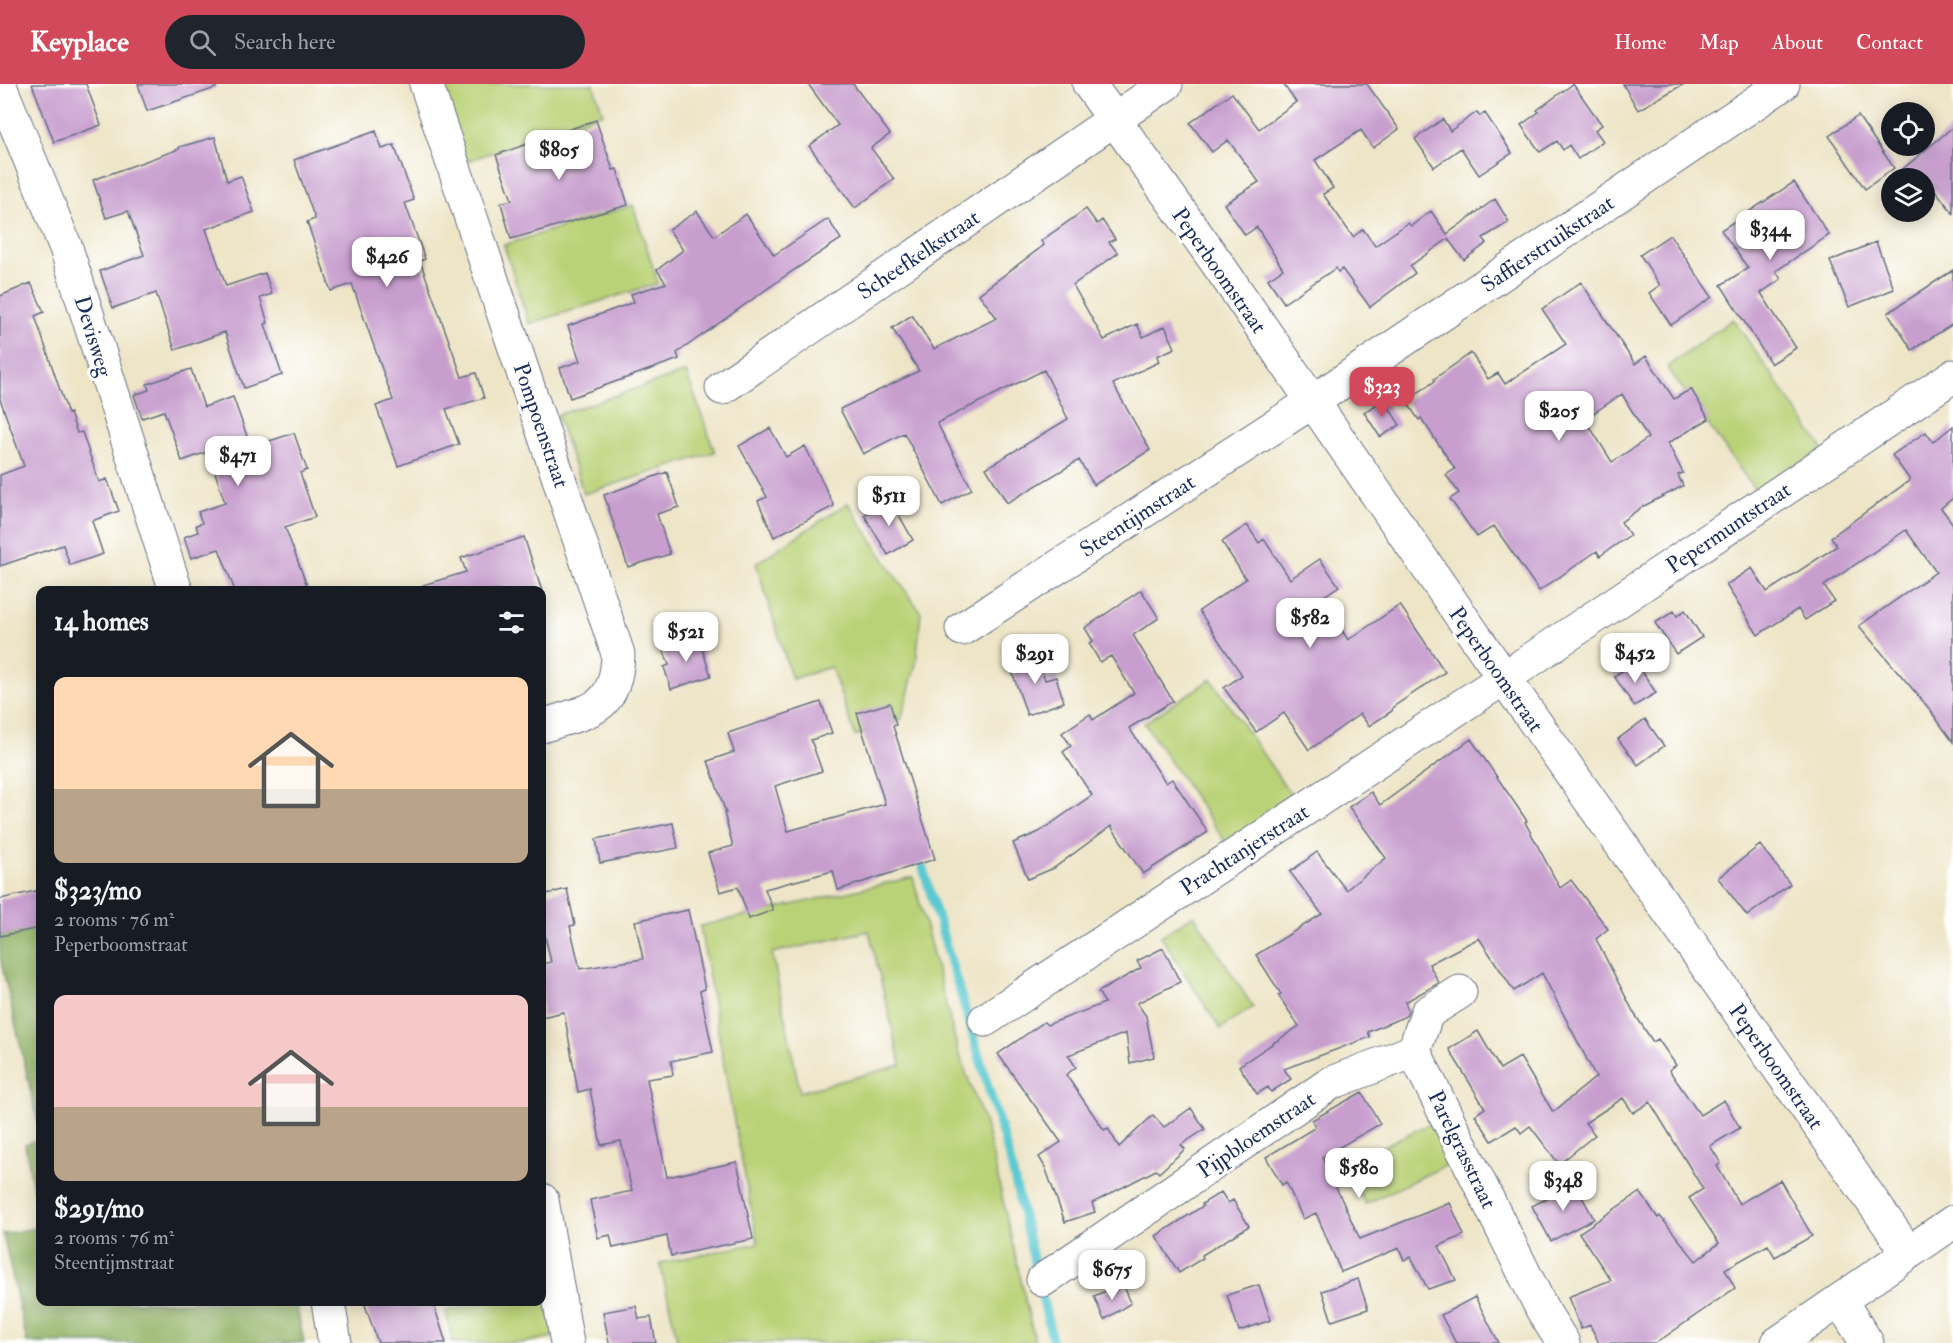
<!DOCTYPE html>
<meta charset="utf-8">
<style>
:root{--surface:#171b24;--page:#20242c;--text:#f1f3f6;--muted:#9ea1a6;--accent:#d1495b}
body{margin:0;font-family:"IM FELL Double Pica",serif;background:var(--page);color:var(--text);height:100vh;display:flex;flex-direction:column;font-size:22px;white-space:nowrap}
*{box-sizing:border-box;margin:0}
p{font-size:20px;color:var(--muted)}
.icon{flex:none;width:33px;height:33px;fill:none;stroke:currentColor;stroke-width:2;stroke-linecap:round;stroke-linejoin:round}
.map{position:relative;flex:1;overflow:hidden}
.panel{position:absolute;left:36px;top:502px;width:510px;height:720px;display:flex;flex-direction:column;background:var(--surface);border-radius:12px;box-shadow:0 3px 15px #0003}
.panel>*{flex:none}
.fabs{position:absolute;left:1881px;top:18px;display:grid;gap:12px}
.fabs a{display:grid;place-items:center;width:54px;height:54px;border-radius:50%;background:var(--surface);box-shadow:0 3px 15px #0003;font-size:30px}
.price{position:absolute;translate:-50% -51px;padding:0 14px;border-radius:12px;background:#fff;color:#222;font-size:20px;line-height:39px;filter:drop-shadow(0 2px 3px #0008)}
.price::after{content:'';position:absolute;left:50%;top:36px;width:18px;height:14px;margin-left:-9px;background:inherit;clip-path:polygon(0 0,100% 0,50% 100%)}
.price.active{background:var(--accent);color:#fff}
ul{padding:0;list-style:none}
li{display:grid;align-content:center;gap:12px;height:318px;padding:0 18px}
li span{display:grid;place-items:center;height:186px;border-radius:12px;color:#555}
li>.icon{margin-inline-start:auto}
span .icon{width:108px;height:108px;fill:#fffc;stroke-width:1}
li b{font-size:26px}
h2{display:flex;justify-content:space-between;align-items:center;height:72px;padding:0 18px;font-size:26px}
header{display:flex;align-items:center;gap:36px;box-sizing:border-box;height:84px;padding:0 30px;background:var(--accent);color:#fff}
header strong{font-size:28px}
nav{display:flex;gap:33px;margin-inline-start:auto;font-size:21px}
.search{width:420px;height:54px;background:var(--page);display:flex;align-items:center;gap:15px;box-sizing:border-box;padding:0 21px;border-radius:33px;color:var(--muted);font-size:22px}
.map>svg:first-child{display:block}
.green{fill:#bad277;stroke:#6a806a;stroke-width:1.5;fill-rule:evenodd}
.forest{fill:#93b468;stroke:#577263;stroke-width:1.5}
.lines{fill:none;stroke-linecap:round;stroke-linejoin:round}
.stream{stroke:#5cc9d1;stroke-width:9}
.building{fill:#c79ece;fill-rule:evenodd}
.street-casing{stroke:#656f83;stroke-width:35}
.street{stroke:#fff;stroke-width:33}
.labels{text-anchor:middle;stroke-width:6;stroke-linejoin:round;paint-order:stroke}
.street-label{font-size:22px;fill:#1b2f5e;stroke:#fff}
</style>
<header>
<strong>Keyplace</strong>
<div class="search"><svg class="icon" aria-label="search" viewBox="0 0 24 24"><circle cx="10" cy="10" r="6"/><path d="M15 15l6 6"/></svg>Search here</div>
<nav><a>Home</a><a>Map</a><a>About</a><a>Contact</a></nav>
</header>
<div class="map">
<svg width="1953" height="1259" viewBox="0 0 1953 1259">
<rect width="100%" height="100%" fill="#fff"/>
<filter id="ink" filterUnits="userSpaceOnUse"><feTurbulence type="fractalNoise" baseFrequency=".0167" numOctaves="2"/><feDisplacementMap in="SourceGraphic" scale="12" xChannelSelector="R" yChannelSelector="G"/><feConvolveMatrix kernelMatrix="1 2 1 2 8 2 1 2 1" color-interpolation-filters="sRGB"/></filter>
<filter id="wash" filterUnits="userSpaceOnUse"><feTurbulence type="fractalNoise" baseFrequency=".008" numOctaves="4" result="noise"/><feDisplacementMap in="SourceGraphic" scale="24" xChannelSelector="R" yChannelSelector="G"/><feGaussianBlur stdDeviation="1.35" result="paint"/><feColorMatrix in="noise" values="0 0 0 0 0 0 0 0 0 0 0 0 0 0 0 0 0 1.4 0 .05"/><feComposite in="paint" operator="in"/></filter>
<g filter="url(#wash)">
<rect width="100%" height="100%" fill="#eee5c7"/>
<path class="green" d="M442,0H593L603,29L462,79Z
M633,121L658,199L529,240L504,161Z
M1733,235L1823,365L1757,409L1667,283Z
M686,288L715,368L584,410L557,331Z
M848,419L895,492L921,528L916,580L901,636L855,652L831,583L792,595L756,479Z
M1211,595L1296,718L1228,762L1144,639Z
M913,793L958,967L987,1046L1035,1259H678L660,1179L758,1159L732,1027L700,842ZM869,847L901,981L800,1008L772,869Z
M1194,831L1253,923L1220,945L1161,852Z
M1435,1037L1455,1077L1365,1120L1346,1080Z
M542,1207L556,1252L524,1259H453L446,1227L488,1218H542Z"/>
<path class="forest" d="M40,843V1047L0,873V851Z
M40,1055V1218H296L304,1259H27L3,1150L40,1143L25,1060Z"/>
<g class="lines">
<path class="stream" d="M923,784L1010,1076L1053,1259"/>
</g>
<g id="blocks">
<path class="building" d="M32,0H86L101,41L54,58Z
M138,0H216V4L147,27Z
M808,0H853L890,50L871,64L894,95L855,124L809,62L838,41Z
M1283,0H1367L1399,45L1373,64L1361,46L1315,76L1333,104L1323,110L1353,153L1363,145L1375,162L1408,139L1411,142L1431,127L1447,150L1495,115L1509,138L1483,154L1487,159L1464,176L1448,155L1410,182L1415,189L1370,223L1342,185L1338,188L1336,184L1284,219L1268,195L1283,185L1257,143L1245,151L1224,120L1259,98L1228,56L1212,68L1190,39L1232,9L1259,45L1296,18Z
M1573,0L1602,41L1595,46L1603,57L1578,75L1569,61L1563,66L1557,57L1540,68L1521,41L1539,28L1537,26Z
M1623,0H1684L1638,26Z
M1477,28L1480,32L1485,29L1512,69L1479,91L1461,64L1434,83L1415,55L1443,35L1450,47Z
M1858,32L1894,84L1865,105L1829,52Z
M596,36L613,86L617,85L628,121L511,155L501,119L512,116L496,71Z
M1953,43V129L1935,106L1924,115V94H1892Z
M376,47L382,65L394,61L414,116L405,119L425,175L420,177L462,293L476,289L484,314L446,325L459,360L398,382L376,322L393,316L352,200L331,207L307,138L315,135L294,76Z
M215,53L227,97L241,92L254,128L206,145L226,202L265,189L272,210L260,214L268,239L265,240L282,291L244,304L225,248L175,266L156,209L113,224L100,187L144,171L128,127L106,134L93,96L179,65V63Z
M1794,98L1829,151L1776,187L1781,195L1761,209L1796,264L1771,280L1721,201L1748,184L1721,146Z
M1086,125L1097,140L1102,136L1115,155L1109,158L1118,169L1073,201L1104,256L1137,240L1143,253L1165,242L1175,264L1157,272L1159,278L1113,300L1150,366L1094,401L1079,376L1007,419L986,384L1068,335L1044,286L937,339L972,405L942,421L904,349L863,370L840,325L919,287L892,244L912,231L934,265L997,234L979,210L1044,161L1041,157Z
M697,127L714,152L746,130L774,171L828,135L841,155L788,190L677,269L679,275L570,314L560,284L580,277L568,242L634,218L631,210L666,199L657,186L683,166L669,146Z
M1670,151L1712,213L1671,241L1649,209L1660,201L1640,171Z
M1876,158L1894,205L1849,223L1830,177Z
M1953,186V240L1912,266L1888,229Z
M1581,198L1635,280L1646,272L1674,315L1691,305L1709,335L1668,359L1683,389L1678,391L1683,402L1642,423L1621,438L1630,451L1600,472L1597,467L1539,507L1494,442L1477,453L1450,415L1459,409L1446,391L1455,385L1421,334L1419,336L1406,317L1435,297L1434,295L1471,269L1488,295L1498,289L1505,300L1566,260L1542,225ZM1622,310L1648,354L1612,378L1585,335Z
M31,199L44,228L35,232L68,330L70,329L77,349L82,348L99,398L107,395L119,427L92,437L103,470L70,481L63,461L0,482V391L24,382L0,315V212Z
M191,285L204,323L233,313L251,363L294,349L307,386L300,389L315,433L285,443L309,507H235L219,465L191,474L184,453L198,448L196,441L202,439L198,428L225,419L211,376L207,368L182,377L164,327L142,334L134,311L149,306L147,300Z
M1384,316L1400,341L1380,353L1364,328Z
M1953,342V414L1941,424L1953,440V658L1927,622L1859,542L1936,488L1906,446L1824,502L1834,517L1805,536L1798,525L1758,551L1726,501L1752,484L1767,508L1837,462L1831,453L1910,396L1892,371L1926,348L1933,358Z
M770,344L786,373L805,362L834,422L774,453L758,417L767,413L739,362Z
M667,388L679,423L657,430L670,470L628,483L604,411Z
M890,415L913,456L888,471L864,431Z
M1247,441L1259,459L1264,455L1290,495L1320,475L1339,502L1321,514L1348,556L1400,521L1445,588L1393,623L1392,627L1369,642L1360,630L1309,666L1284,629L1256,648L1224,604L1242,591L1199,527L1246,495L1222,458Z
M524,453L542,507H424L423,501L466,488L461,474Z
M1141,506L1159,534L1133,551L1173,617L1129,644L1166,699L1172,695L1208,748L1143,790L1111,742L1054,784L1028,795L1013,759L1039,748L1092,711L1063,668L1071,662L1062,649L1090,630L1093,636L1134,609L1111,572L1100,578L1089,559L1093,557L1085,544Z
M1685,526L1702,553L1676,570L1655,539L1674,527L1677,532Z
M698,553L711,592L671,605L664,583L669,581L663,565Z
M1036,570L1045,596L1056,593L1064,618L1027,631L1009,579Z
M1636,578L1656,609L1634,622L1614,592Z
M821,618L832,649L811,656L822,687L775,702L788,747L885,720L857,629L890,619L896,641L893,642L935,775L838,806L833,787L765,805L773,826L749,835L738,803L720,808L708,769L733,762L724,729H726L708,677L734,668L728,649Z
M1645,635L1664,662L1638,681L1618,655Z
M1471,655L1527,737L1525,738L1560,804L1571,796L1608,845L1596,855L1634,929L1653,958L1658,955L1676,981L1669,986L1700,1031L1724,1016L1740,1044L1710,1062L1721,1079L1717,1082L1739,1120L1780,1096L1812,1152L1775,1173L1768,1161L1725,1185L1735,1204L1656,1259H1599L1590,1241L1581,1245L1568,1213L1611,1196L1579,1149L1640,1108L1658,1134L1660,1132L1696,1177L1719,1159L1689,1114L1703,1105L1650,1018L1633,1029L1623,1014L1585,1039L1595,1051L1559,1080L1530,1042L1521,1049L1516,1042L1492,1057L1475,1031L1485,1024L1449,965L1478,947L1500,985L1520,973L1553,1028L1596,993L1542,889L1514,907L1479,854L1429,880L1439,899L1405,918L1408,926L1406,932L1368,948L1370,953L1284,985L1291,995L1271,1008L1268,1003L1257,1010L1239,982L1299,942L1278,911L1281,910L1256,871L1322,830L1290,788L1317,768L1346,806L1386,774L1349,723L1371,708L1380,721Z
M673,739L678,764L600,779L596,755Z
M1760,761L1790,800L1747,832L1718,794Z
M567,805L575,841L570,842L580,885L643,875L635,837L688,826L705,905L700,907L713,968L671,977L673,991L647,995L667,1093L737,1078L753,1155L671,1172L667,1152L613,1164L610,1151L598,1154L590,1116L632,1107L621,1057L601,1061L590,1005L578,1008L564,928L542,933V880L551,878L542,839V811Z
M40,806V844L0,852V815Z
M1163,864L1180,898L1137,919L1146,932L1154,973L1130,979L1126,949L1068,971L1076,983L1066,991L1104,1046L1108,1044L1119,1063L1153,1031L1164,1043L1191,1024L1205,1045L1181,1061L1185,1065L1159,1089L1156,1086L1092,1119L1095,1128L1065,1138L1045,1083L1039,1073L1061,1058L998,970L1044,938L1047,941L1105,919L1098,908L1141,884L1137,877Z
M1362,1008L1380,1040L1322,1073L1360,1155L1450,1119L1464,1151L1439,1162L1456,1196L1428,1205L1411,1173L1404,1176L1399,1164L1341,1188L1316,1129L1303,1135L1286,1098L1282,1101L1266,1073L1316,1043L1312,1036Z
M1575,1100L1594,1135L1551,1157L1532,1122Z
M1221,1108L1228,1119L1233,1116L1249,1142L1202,1171L1203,1174L1179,1189L1156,1152L1203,1122L1202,1120Z
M1358,1195L1368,1225L1332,1237L1322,1207Z
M1123,1200L1131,1219L1104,1236L1094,1212Z
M1259,1201L1271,1236L1239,1247L1227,1211Z
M1475,1213L1499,1259H1456L1441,1231Z
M364,1218H433L446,1259H378Z
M636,1222L639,1235L651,1233L656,1259H609L603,1228Z"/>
</g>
</g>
<g filter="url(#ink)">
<use href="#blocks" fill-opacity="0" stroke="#656f83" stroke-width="1.5"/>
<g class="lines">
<g class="street-casing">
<path id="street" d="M426,0L618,570C616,628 589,626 542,642
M1089,0L1217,179L1504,594L1908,1168
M0,2L66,164L176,507
M722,304L1166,0
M962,545L1312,318L1783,0
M985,936L1504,594L1953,292
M1414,967L1542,1225L1563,1259
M542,1116L567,1259
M1043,1196L1331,999L1414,967L1427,929L1460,908
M1840,1216L1867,1259
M328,1218L335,1259
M1778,1259L1953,1138"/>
</g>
<use href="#street" class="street"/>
</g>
</g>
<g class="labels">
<g class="street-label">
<text transform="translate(1547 159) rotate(-34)" y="8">Saffierstruikstraat</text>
<text transform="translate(918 170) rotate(-34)" y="8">Scheefkelkstraat</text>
<text transform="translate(1220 186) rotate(55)" y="8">Peperboomstraat</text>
<text transform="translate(94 252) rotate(73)" y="8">Devisweg</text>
<text transform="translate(542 341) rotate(71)" y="8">Pompoenstraat</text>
<text transform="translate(1137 431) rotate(-33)" y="8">Steentijmstraat</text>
<text transform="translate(1728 443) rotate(-34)" y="8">Pepermuntstraat</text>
<text transform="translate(1497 585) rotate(55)" y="8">Peperboomstraat</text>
<text transform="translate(1244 765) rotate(-33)" y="8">Prachtanjerstraat</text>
<text transform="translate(1777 982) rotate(55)" y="8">Peperboomstraat</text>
<text transform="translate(1256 1050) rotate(-34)" y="8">Pijpbloemstraat</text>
<text transform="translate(1463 1065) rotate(64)" y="8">Parelgrasstraat</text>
</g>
</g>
</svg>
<div class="fabs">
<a><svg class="icon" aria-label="locate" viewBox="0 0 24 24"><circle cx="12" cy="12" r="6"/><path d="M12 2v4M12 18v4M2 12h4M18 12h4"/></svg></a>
<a><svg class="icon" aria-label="layers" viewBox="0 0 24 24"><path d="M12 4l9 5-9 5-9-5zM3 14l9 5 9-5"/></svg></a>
</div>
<b class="price" style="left:559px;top:97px">$805</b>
<b class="price" style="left:1770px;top:177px">$344</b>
<b class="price" style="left:387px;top:204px">$426</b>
<b class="price active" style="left:1382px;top:334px">$323</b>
<b class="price" style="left:1559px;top:358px">$205</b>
<b class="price" style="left:238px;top:403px">$471</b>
<b class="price" style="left:889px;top:443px">$511</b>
<b class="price" style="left:1310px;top:565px">$582</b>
<b class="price" style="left:686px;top:579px">$521</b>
<b class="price" style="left:1635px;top:600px">$452</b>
<b class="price" style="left:1035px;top:601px">$291</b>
<b class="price" style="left:1359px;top:1115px">$580</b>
<b class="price" style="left:1563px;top:1128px">$348</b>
<b class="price" style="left:1112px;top:1217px">$675</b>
<section class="panel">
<h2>14 homes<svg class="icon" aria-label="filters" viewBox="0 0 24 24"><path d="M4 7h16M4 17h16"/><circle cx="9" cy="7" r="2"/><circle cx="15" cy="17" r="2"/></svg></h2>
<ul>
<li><span style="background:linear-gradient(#ffd9b3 60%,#b9a48a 0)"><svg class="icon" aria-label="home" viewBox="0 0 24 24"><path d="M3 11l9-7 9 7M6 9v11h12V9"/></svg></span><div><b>$323/mo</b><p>2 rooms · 76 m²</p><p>Peperboomstraat</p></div></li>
<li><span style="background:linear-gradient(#f6c9c9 60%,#b9a48a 0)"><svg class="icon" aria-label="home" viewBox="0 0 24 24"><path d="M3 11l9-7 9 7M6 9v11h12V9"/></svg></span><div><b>$291/mo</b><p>2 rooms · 76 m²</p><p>Steentijmstraat</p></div></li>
</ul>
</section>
</div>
